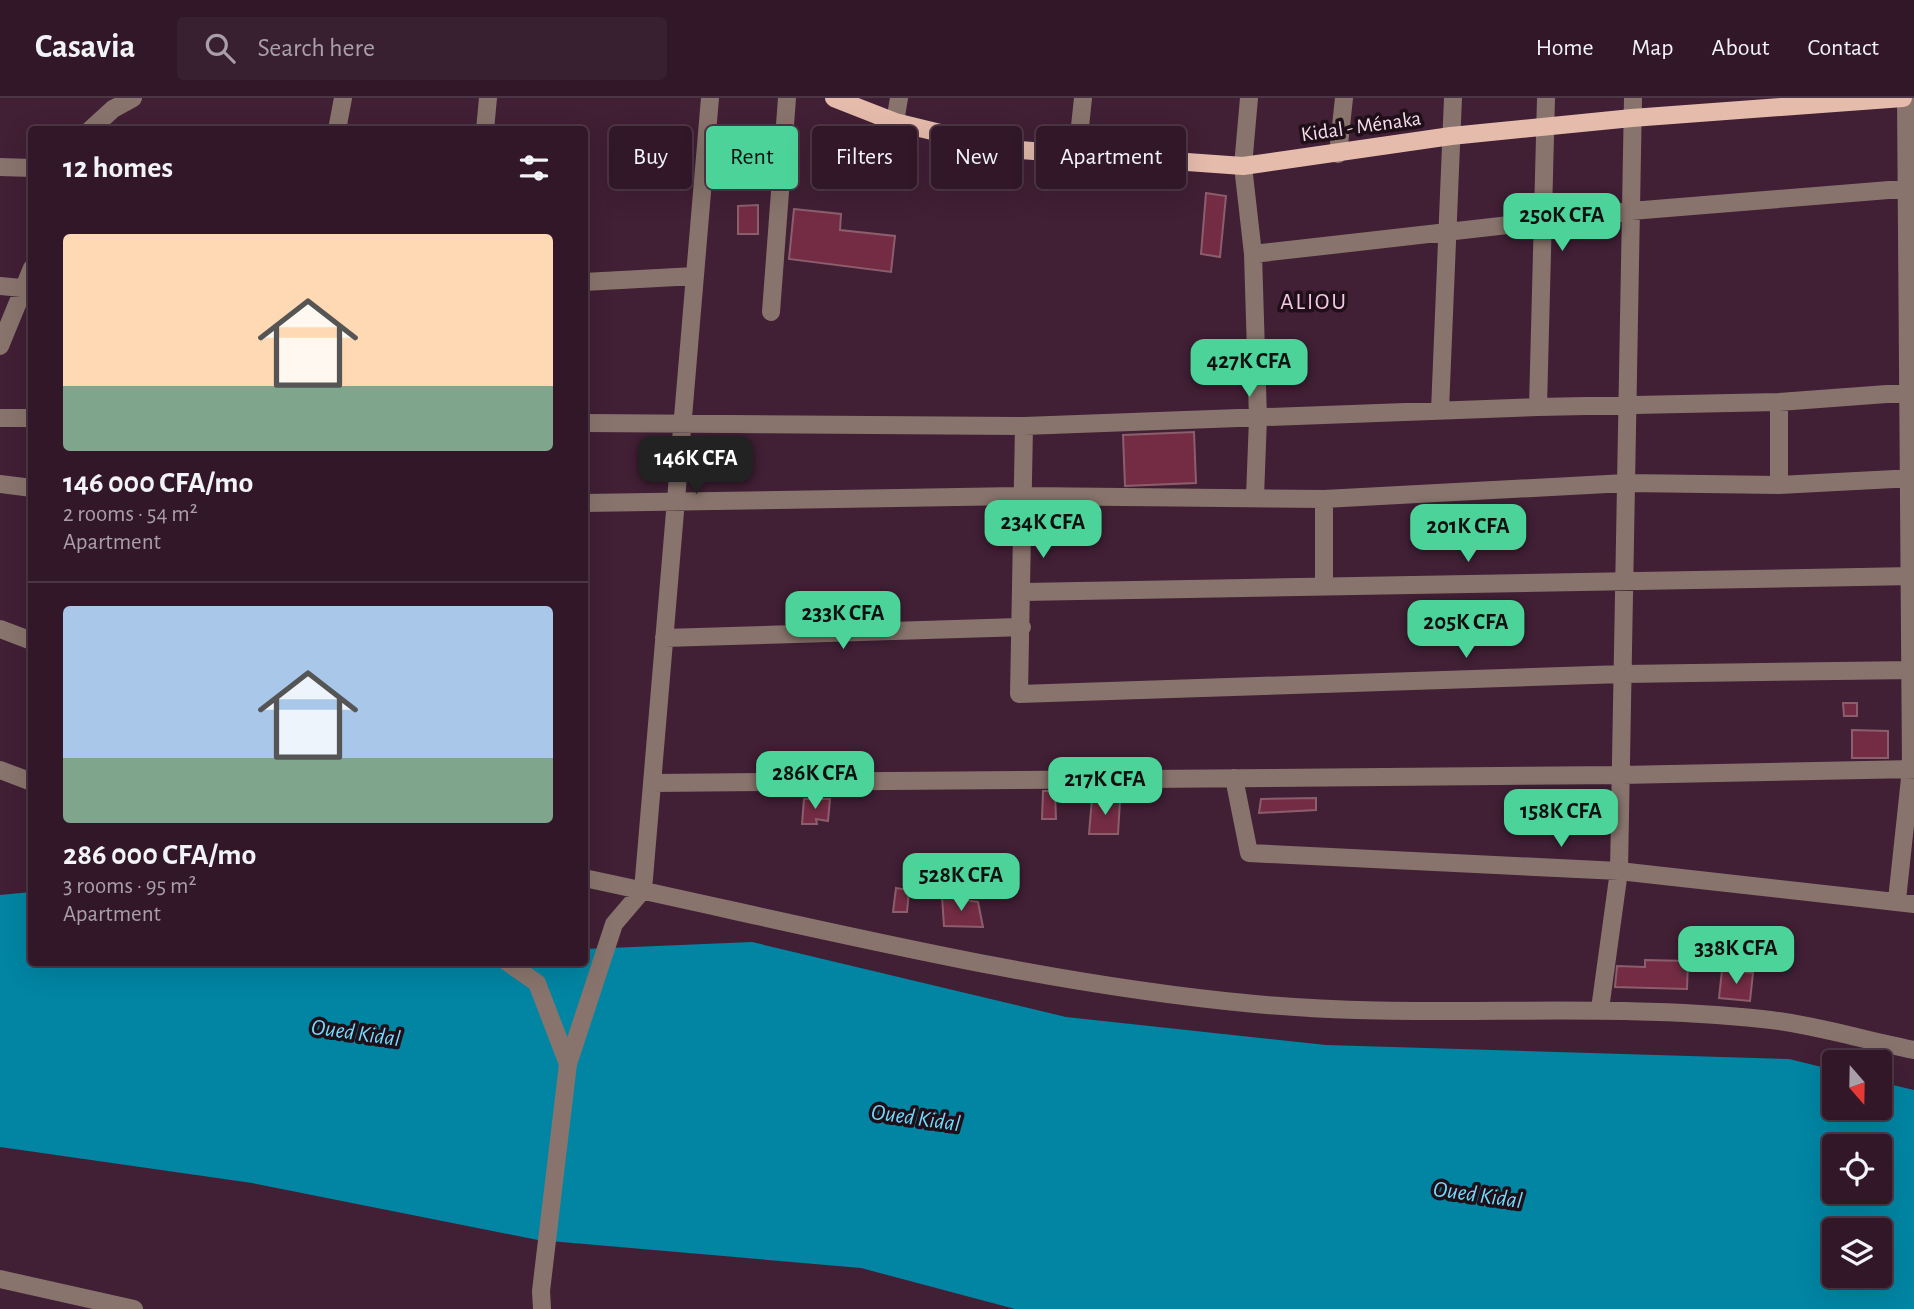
<!DOCTYPE html>
<meta charset="utf-8">
<style>
:root{--surface:#311728;--page:#392030;--text:#f1f3f6;--muted:#a89fa8;--line:#4c3645;--accent:#4cd39a}
body{margin:0;font-family:"Alegreya Sans",sans-serif;background:var(--page);color:var(--text);height:100vh;display:flex;flex-direction:column;font-size:26px;white-space:nowrap}
*{box-sizing:border-box;margin:0}
p{font-size:23px;color:var(--muted)}
.icon{flex:none;width:38px;height:38px;fill:none;stroke:currentColor;stroke-width:2;stroke-linecap:round;stroke-linejoin:round}
.map{position:relative;flex:1;overflow:hidden}
.drawer{position:absolute;left:28px;top:28px;width:560px;height:840px;display:flex;flex-direction:column;background:var(--surface);border-radius:7px;box-shadow:0 7px 28px #0002,0 0 0 2px var(--line)}
.drawer>*{flex:none}
.hud{position:absolute;left:609px;top:28px;width:665px;height:63px;display:flex;gap:14px}
.needle{width:46px;rotate:160deg}
.buttons{position:absolute;left:1822px;top:952px;display:grid;gap:14px}
.buttons a{display:grid;place-items:center;width:70px;height:70px;border-radius:7px;background:var(--surface);box-shadow:0 7px 28px #0002,0 0 0 2px var(--line);font-size:35px}
.price{position:absolute;translate:-50% -60px;padding:0 16px;border-radius:14px;background:var(--accent);color:#111;font-size:23px;line-height:46px;filter:drop-shadow(0 2px 4px #0008)}
.price::after{content:'';position:absolute;left:50%;top:42px;width:21px;height:16px;margin-left:-10px;background:inherit;clip-path:polygon(0 0,100% 0,50% 100%)}
.price.on{background:#222;color:#fff}
ul{padding:0;list-style:none}
li{display:grid;align-content:center;gap:14px;height:371px;padding:0 35px}
li+li{border-top:2px solid var(--line)}
li span{display:grid;place-items:center;height:217px;border-radius:7px;color:#555}
li>.icon{margin-inline-start:auto}
span .icon{width:126px;height:126px;fill:#fffc;stroke-width:1}
li b{font-size:30px}
h2{display:flex;justify-content:space-between;align-items:center;height:84px;padding:0 35px;font-size:30px}
.chip{padding:0 24px;border-radius:7px;background:var(--surface);box-shadow:0 7px 28px #0002,0 0 0 2px var(--line);font-size:24px;line-height:63px}
.chip.on{background:var(--accent);color:#111}
header{display:flex;align-items:center;gap:42px;box-sizing:border-box;height:98px;padding:0 35px;background:var(--surface);border-bottom:2px solid var(--line)}
header strong{font-size:33px}
nav{display:flex;gap:38px;margin-inline-start:auto;font-size:24px}
.search{width:490px;height:63px;background:var(--page);display:flex;align-items:center;gap:18px;box-sizing:border-box;padding:0 24px;border-radius:7px;color:var(--muted);font-size:26px}
.map>svg:first-child{display:block}
.water{fill:#0185a3;fill-rule:evenodd}
.building{fill:#742c44;stroke:#8c5e6b;stroke-width:2}
.lines{fill:none;stroke-linecap:round;stroke-linejoin:round}
.minor{stroke:#88746c;stroke-width:18}
.major{stroke:#e5bbac;stroke-width:18}
.labels{text-anchor:middle;stroke-width:7;stroke-linejoin:round;paint-order:stroke}
.street-label{font-size:21px;fill:#f6deec;stroke:#1e0f19}
.neighbourhood-label{font-size:23px;letter-spacing:2px;fill:#f6c9e4;stroke:#1e0f19}
.water-label{font-size:23px;font-style:italic;fill:#73dcfe;stroke:#1e0f19}
</style>
<header>
<strong>Casavia</strong>
<div class="search"><svg class="icon" aria-label="search" viewBox="0 0 24 24"><circle cx="10" cy="10" r="6"/><path d="M15 15l6 6"/></svg>Search here</div>
<nav><a>Home</a><a>Map</a><a>About</a><a>Contact</a></nav>
</header>
<div class="map">
<svg width="1914" height="1211" viewBox="0 0 1914 1211">
<rect width="100%" height="100%" fill="#411f35"/>
<path class="water" d="M31,794L32,864H584L585,851L752,844L1066,919L1326,947L1789,961L1834,972V1010H1880V984L1914,992V1211H1015L861,1170L538,1142L252,1085L0,1049V797ZM1834,1048H1880V1094H1834ZM1834,1132H1880V1178H1834Z"/>
<path class="building" d="M1206,95L1226,98L1220,159L1201,156Z
M758,107V136H738V108Z
M794,111L841,116L840,132L895,138L891,174L789,161Z
M1194,334L1196,385L1125,388L1123,337Z
M1082,414L1084,428L1065,431L1063,418Z
M1843,605H1857V618H1844Z
M1852,632L1888,633V660H1852Z
M1043,693H1055L1056,721H1042Z
M1092,700L1120,702L1118,736H1089Z
M1316,700V712L1259,715L1261,701Z
M804,701H830L828,723L816,721L817,726H802Z
M896,790L909,792L907,814H893Z
M942,799L978,804L983,829L944,828Z
M1645,862L1688,863L1687,891L1615,889L1617,868L1645,869Z
M1722,872L1753,875L1750,903L1719,900Z"/>
<g class="lines">
<path class="minor" d="M1249,0L1243,68L1253,156L1258,320L1255,399
M895,24L899,0
M90,32L113,11L133,0
M337,32L343,0
M485,32L488,0
M1338,56L1344,0
M1077,57L1083,0
M0,69L32,70
M1253,156L1631,113L1914,90
M584,184L695,178
M0,188L32,191
M771,214L787,0
M0,248L32,170
M1779,304V387
M1538,309L1546,0
M1440,312L1453,0
M0,320H32
M584,325L1024,328L1538,309L1779,304L1914,294
M1024,328L1019,596L1623,576L1914,572
M0,386L32,390
M1324,401V487
M584,405L1025,398L1324,401L1626,385L1779,387L1914,380
M1023,494L1914,478
M0,531L32,543
M664,540L1022,529
M0,672L32,684
M1234,680L1249,755L1619,773L1914,806
M652,685L1621,677L1914,671
M584,780C807,827 1029,885 1255,906C1424,922 1593,903 1762,921C1812,926 1864,942 1914,952
M1897,802L1911,671L1906,0
M507,864L537,885L568,966
M1600,911L1619,773L1633,0
M0,1181L134,1211
M542,1211L541,1193L568,966L614,826L643,792L710,0"/>
<path class="major" d="M834,0L895,24L1006,51L1243,68L1451,38L1632,20L1903,0"/>
</g>
<g class="labels">
<g class="street-label">
<text transform="translate(1361 28) rotate(-8)" y="7">Kidal - Ménaka</text>
</g>
<g class="neighbourhood-label">
<text x="1314" y="211">ALIOU</text>
</g>
<g class="water-label">
<text transform="translate(356 934) rotate(8)" y="8">Oued Kidal</text>
<text transform="translate(916 1019) rotate(8)" y="8">Oued Kidal</text>
<text transform="translate(1478 1096) rotate(8)" y="8">Oued Kidal</text>
</g>
</g>
</svg>
<div class="buttons">
<a><svg class="needle" viewBox="-14 -14 28 28"><path d="M0-13l5 13h-10z" fill="#e53935"/><path d="M0 13l5-13h-10z" fill="#a89fa8"/></svg></a>
<a><svg class="icon" aria-label="locate" viewBox="0 0 24 24"><circle cx="12" cy="12" r="6"/><path d="M12 2v4M12 18v4M2 12h4M18 12h4"/></svg></a>
<a><svg class="icon" aria-label="layers" viewBox="0 0 24 24"><path d="M12 4l9 5-9 5-9-5zM3 14l9 5 9-5"/></svg></a>
</div>
<b class="price" style="left:1562px;top:155px">250K CFA</b>
<b class="price" style="left:1249px;top:301px">427K CFA</b>
<b class="price on" style="left:696px;top:398px">146K CFA</b>
<b class="price" style="left:1043px;top:462px">234K CFA</b>
<b class="price" style="left:1468px;top:466px">201K CFA</b>
<b class="price" style="left:843px;top:553px">233K CFA</b>
<b class="price" style="left:1466px;top:562px">205K CFA</b>
<b class="price" style="left:815px;top:713px">286K CFA</b>
<b class="price" style="left:1105px;top:719px">217K CFA</b>
<b class="price" style="left:1561px;top:751px">158K CFA</b>
<b class="price" style="left:961px;top:815px">528K CFA</b>
<b class="price" style="left:1736px;top:888px">338K CFA</b>
<div class="hud">
<a class="chip">Buy</a>
<a class="chip on">Rent</a>
<a class="chip">Filters</a>
<a class="chip">New</a>
<a class="chip">Apartment</a>
</div>
<section class="drawer">
<h2>12 homes<svg class="icon" aria-label="filters" viewBox="0 0 24 24"><path d="M4 7h16M4 17h16"/><circle cx="9" cy="7" r="2"/><circle cx="15" cy="17" r="2"/></svg></h2>
<ul>
<li><span style="background:linear-gradient(#ffd9b3 70%,#7fa58c 0)"><svg class="icon" aria-label="home" viewBox="0 0 24 24"><path d="M3 11l9-7 9 7M6 9v11h12V9"/></svg></span><div><b>146 000 CFA/mo</b><p>2 rooms · 54 m²</p><p>Apartment</p></div></li>
<li><span style="background:linear-gradient(#a9c7e8 70%,#7fa58c 0)"><svg class="icon" aria-label="home" viewBox="0 0 24 24"><path d="M3 11l9-7 9 7M6 9v11h12V9"/></svg></span><div><b>286 000 CFA/mo</b><p>3 rooms · 95 m²</p><p>Apartment</p></div></li>
</ul>
</section>
</div>
